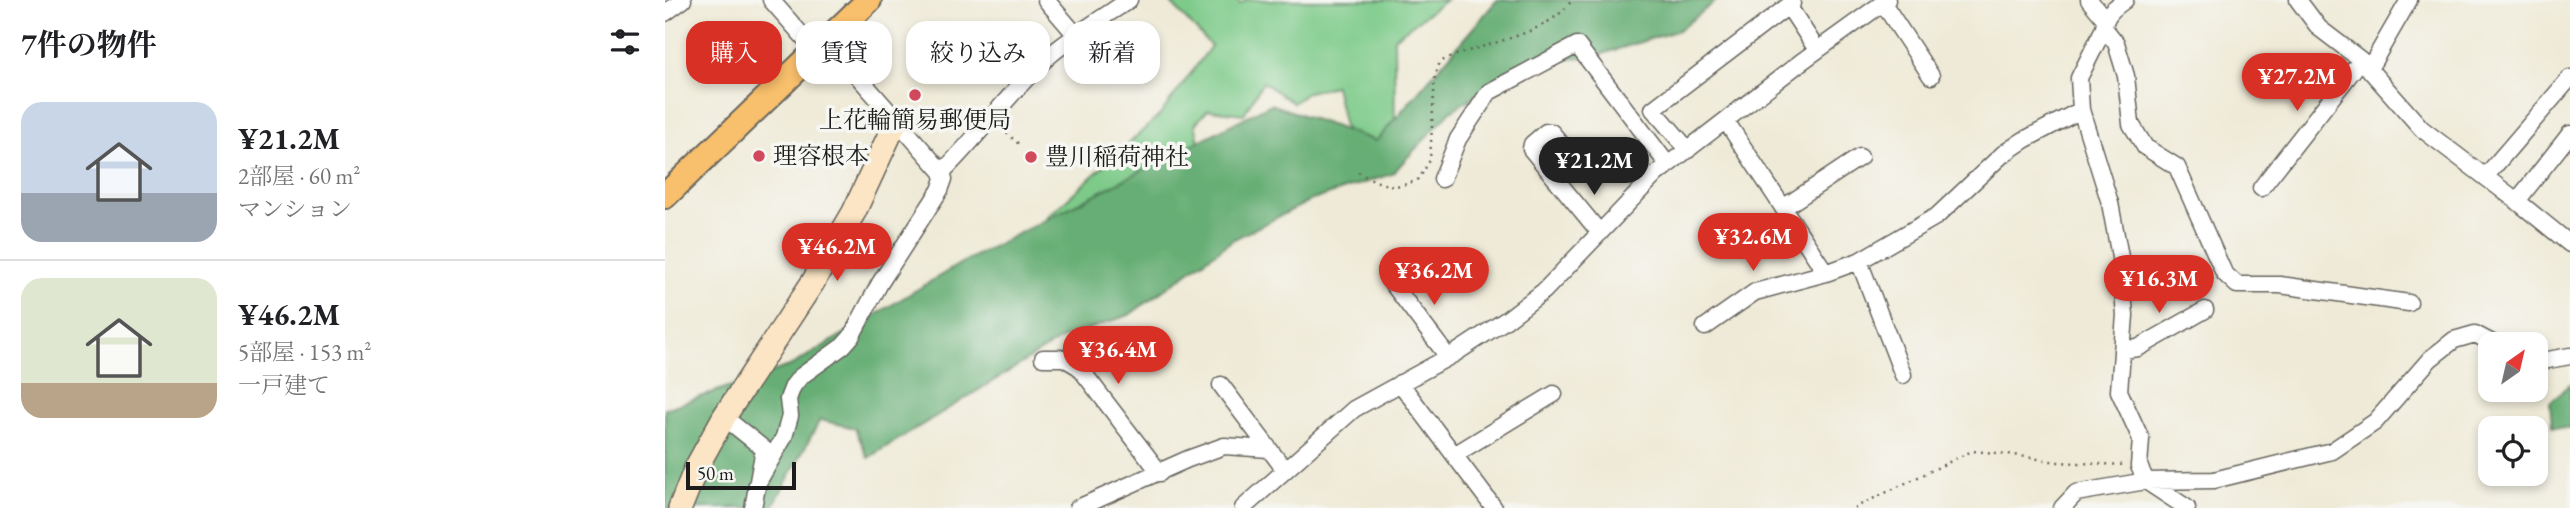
<!DOCTYPE html>
<html lang="ja">
<meta charset="utf-8">
<style>
:root{--surface:#fff;--page:#f6f6f6;--text:#202124;--muted:#757577;--line:#e0e0e0;--accent:#d93025}
body{margin:0;font-family:"EB Garamond","Noto Serif JP",serif;background:var(--page);color:var(--text);height:100vh;display:flex;flex-direction:column;font-size:26px;white-space:nowrap}
*{box-sizing:border-box;margin:0}
p{font-size:23px;color:var(--muted)}
.icon{flex:none;width:38px;height:38px;fill:none;stroke:currentColor;stroke-width:2;stroke-linecap:round;stroke-linejoin:round}
.map{position:relative;flex:1;overflow:hidden}
.drawer{display:flex;flex-direction:column;background:var(--surface);width:665px}
.drawer>*{flex:none}
.banner{position:absolute;left:21px;top:21px;width:665px;height:63px;display:flex;gap:14px}
.needle{width:46px;rotate:34deg}
.fabs{position:absolute;left:1813px;top:332px;display:grid;gap:14px}
.fabs a{display:grid;place-items:center;width:70px;height:70px;border-radius:14px;background:var(--surface);box-shadow:0 4px 10px #0003;font-size:35px}
.scale{position:absolute;left:21px;bottom:18px;width:110px;box-sizing:border-box;padding-left:7px;border:4px solid #1c1c1c;border-top:0;font-size:19px;line-height:24px;white-space:nowrap;color:#1c1c1c;-webkit-text-stroke:5px #f6f6f2;paint-order:stroke}
.price{position:absolute;translate:-50% -60px;padding:0 16px;border-radius:24px;background:var(--accent);color:#fff;font-size:23px;line-height:46px;filter:drop-shadow(0 2px 4px #0008)}
.price::after{content:'';position:absolute;left:50%;top:42px;width:21px;height:16px;margin-left:-10px;background:inherit;clip-path:polygon(0 0,100% 0,50% 100%)}
.price.active{background:#222;color:#fff}
ul{padding:0;list-style:none}
li{display:flex;align-items:center;gap:21px;height:175px;padding:0 21px}
li+li{border-top:2px solid var(--line)}
li span{display:grid;place-items:center;flex:none;width:196px;height:140px;border-radius:21px;color:#555}
li>.icon{margin-inline-start:auto}
span .icon{width:84px;height:84px;fill:#fffc;stroke-width:1}
li b{font-size:30px}
h2{display:flex;justify-content:space-between;align-items:center;height:84px;padding:0 21px;font-size:30px}
.pill{padding:0 24px;border-radius:21px;background:var(--surface);box-shadow:0 4px 10px #0003;font-size:24px;line-height:63px}
.pill.active{background:var(--accent);color:#fff}
main{display:flex;flex:1;min-height:0}
.map>svg:first-child{display:block}
.green{fill:#7dca89;stroke:#4c7352;stroke-width:2}
.forest{fill:#66ae75;stroke:#416548;stroke-width:2}
.lines{fill:none;stroke-linecap:round;stroke-linejoin:round}
.street-casing{stroke:#66645d;stroke-width:19}
.secondary-casing{stroke:#66645d;stroke-width:26}
.primary-casing{stroke:#66645d;stroke-width:28}
.path{stroke:#66645d;stroke-width:2.5;stroke-dasharray:2 5;stroke-linecap:butt}
.street{stroke:#fff;stroke-width:16}
.secondary{stroke:#fce5c4;stroke-width:23}
.primary{stroke:#f8bf6c;stroke-width:24}
.poi-dot{fill:#d1495b;stroke:#f6f6f2;stroke-width:2.5}
.labels{text-anchor:middle;stroke-width:7;stroke-linejoin:round;paint-order:stroke}
.poi-label{font-size:24px;fill:#1c1c1c;stroke:#f6f6f2;text-anchor:start}
</style>
<main>
<section class="drawer">
<h2>7件の物件<svg class="icon" aria-label="filters" viewBox="0 0 24 24"><path d="M4 7h16M4 17h16"/><circle cx="9" cy="7" r="2"/><circle cx="15" cy="17" r="2"/></svg></h2>
<ul>
<li><span style="background:linear-gradient(#c9d6e8 65%,#9aa5b1 0)"><svg class="icon" aria-label="home" viewBox="0 0 24 24"><path d="M3 11l9-7 9 7M6 9v11h12V9"/></svg></span><div><b>¥21.2M</b><p>2部屋 · 60 m²</p><p>マンション</p></div></li>
<li><span style="background:linear-gradient(#dfe7d0 75%,#b9a48a 0)"><svg class="icon" aria-label="home" viewBox="0 0 24 24"><path d="M3 11l9-7 9 7M6 9v11h12V9"/></svg></span><div><b>¥46.2M</b><p>5部屋 · 153 m²</p><p>一戸建て</p></div></li>
</ul>
</section>
<div class="map">
<svg width="1905" height="508" viewBox="0 0 1905 508">
<rect width="100%" height="100%" fill="#f6f6f2"/>
<filter id="ink" filterUnits="userSpaceOnUse"><feTurbulence type="fractalNoise" baseFrequency=".0143" numOctaves="2"/><feDisplacementMap in="SourceGraphic" scale="14" xChannelSelector="R" yChannelSelector="G"/><feConvolveMatrix kernelMatrix="1 2 1 2 8 2 1 2 1" color-interpolation-filters="sRGB"/></filter>
<filter id="wash" filterUnits="userSpaceOnUse"><feTurbulence type="fractalNoise" baseFrequency=".00686" numOctaves="4" result="noise"/><feDisplacementMap in="SourceGraphic" scale="28" xChannelSelector="R" yChannelSelector="G"/><feGaussianBlur stdDeviation="1.57" result="paint"/><feColorMatrix in="noise" values="0 0 0 0 0 0 0 0 0 0 0 0 0 0 0 0 0 1.4 0 .05"/><feComposite in="paint" operator="in"/></filter>
<g filter="url(#wash)">
<rect width="100%" height="100%" fill="#efead7"/>
<path class="green" d="M507,0H572L575,4L581,0H781L729,38L730,129L708,155L679,127L670,86L643,92L628,103L598,82L579,114L543,110L530,124L537,154L507,146L486,164L494,194L420,277L381,218L495,115L546,46L505,2Z"/>
<path class="forest" d="M832,0H1052L1014,30L931,56L864,62L786,111L727,174L647,200L569,239L464,315L398,338L203,458L190,428L155,420L107,508H0V409L127,365L296,263L606,104L711,141Z
M1905,384V428L1887,427L1885,402Z"/>
</g>
<g filter="url(#ink)">
<g class="lines">
<g class="street-casing">
<path id="street" d="M106,0L150,50
M381,0L411,35
M1127,0L1126,10L1152,50
M1424,0L1440,19
M1460,0C1449,8 1440,14 1439,28L1414,78L1416,110L1445,203L1455,257L1460,315L1454,391L1476,439L1474,466L1481,481L1522,508
M1633,0L1654,28L1696,60L1757,129L1852,201L1905,134
M1218,3L1266,76
M0,13L18,0
M1439,28L1451,43L1461,76L1466,124L1480,147L1512,167L1559,273L1572,285H1615L1744,303
M161,40L277,172C315,135 345,91 384,56C409,35 437,18 464,0
M1704,69L1744,0
M1061,121L1161,273L1194,261L1272,216L1338,154L1359,140L1416,110
M1023,150L988,109L1127,3
M1820,177L1905,78
M777,179L793,139L824,92L912,45L1003,165
M892,181L889,163L897,145L886,132H881L867,144L866,149L935,233
M1596,188L1696,60
M1852,201L1905,244
M1118,208L1195,157
M1194,261L1238,375
M724,279L783,357
M1040,327L1090,292L1161,273
M1457,350L1473,348L1540,310
M378,358H399L414,367L495,473
M1871,359L1877,361L1905,356
M735,383L829,508
M556,385L620,470
M59,417L99,449L88,508
M789,455L889,394
M92,484L119,437L125,416L123,399L128,386L135,377L178,346L186,337L215,283L275,190L279,179L277,172
M413,508L523,459L559,446L604,449
M578,508L689,409L789,354L841,320L879,291L991,174L1136,62L1222,0
M1397,508L1411,493L1481,481L1549,480L1667,451L1710,422L1765,359L1789,340L1810,334L1831,345"/>
</g>
<g class="secondary-casing">
<path id="secondary" d="M15,508L31,468L59,417L148,282L189,212L232,119"/>
</g>
<g class="primary-casing">
<path id="primary" d="M0,196L204,0"/>
</g>
<path class="path" d="M336,128L356,146
M693,172C716,184 728,192 754,179L765,160L770,75L775,62C815,42 881,38 907,0
M1189,508L1307,451L1343,454L1392,462L1460,465"/>
<use href="#street" class="street"/>
<use href="#secondary" class="secondary"/>
<use href="#primary" class="primary"/>
</g>
</g>
<g class="poi-dot">
<circle cx="250" cy="95" r="7"/>
<circle cx="94" cy="156" r="7"/>
<circle cx="366" cy="157" r="7"/>
</g>
<g class="labels">
<g class="poi-label">
<text x="250" y="128" text-anchor="middle">上花輪簡易郵便局</text>
<text x="108" y="164">理容根本</text>
<text x="380" y="165">豊川稲荷神社</text>
</g>
</g>
</svg>
<div class="fabs">
<a><svg class="needle" viewBox="-14 -14 28 28"><path d="M0-13l5 13h-10z" fill="#e53935"/><path d="M0 13l5-13h-10z" fill="#757577"/></svg></a>
<a><svg class="icon" aria-label="locate" viewBox="0 0 24 24"><circle cx="12" cy="12" r="6"/><path d="M12 2v4M12 18v4M2 12h4M18 12h4"/></svg></a>
</div>
<div class="scale">50 m</div>
<b class="price" style="left:1632px;top:113px">¥27.2M</b>
<b class="price active" style="left:929px;top:197px">¥21.2M</b>
<b class="price" style="left:1088px;top:273px">¥32.6M</b>
<b class="price" style="left:172px;top:283px">¥46.2M</b>
<b class="price" style="left:769px;top:307px">¥36.2M</b>
<b class="price" style="left:1494px;top:315px">¥16.3M</b>
<b class="price" style="left:453px;top:386px">¥36.4M</b>
<div class="banner">
<a class="pill active">購入</a>
<a class="pill">賃貸</a>
<a class="pill">絞り込み</a>
<a class="pill">新着</a>
</div>
</div>
</main>
